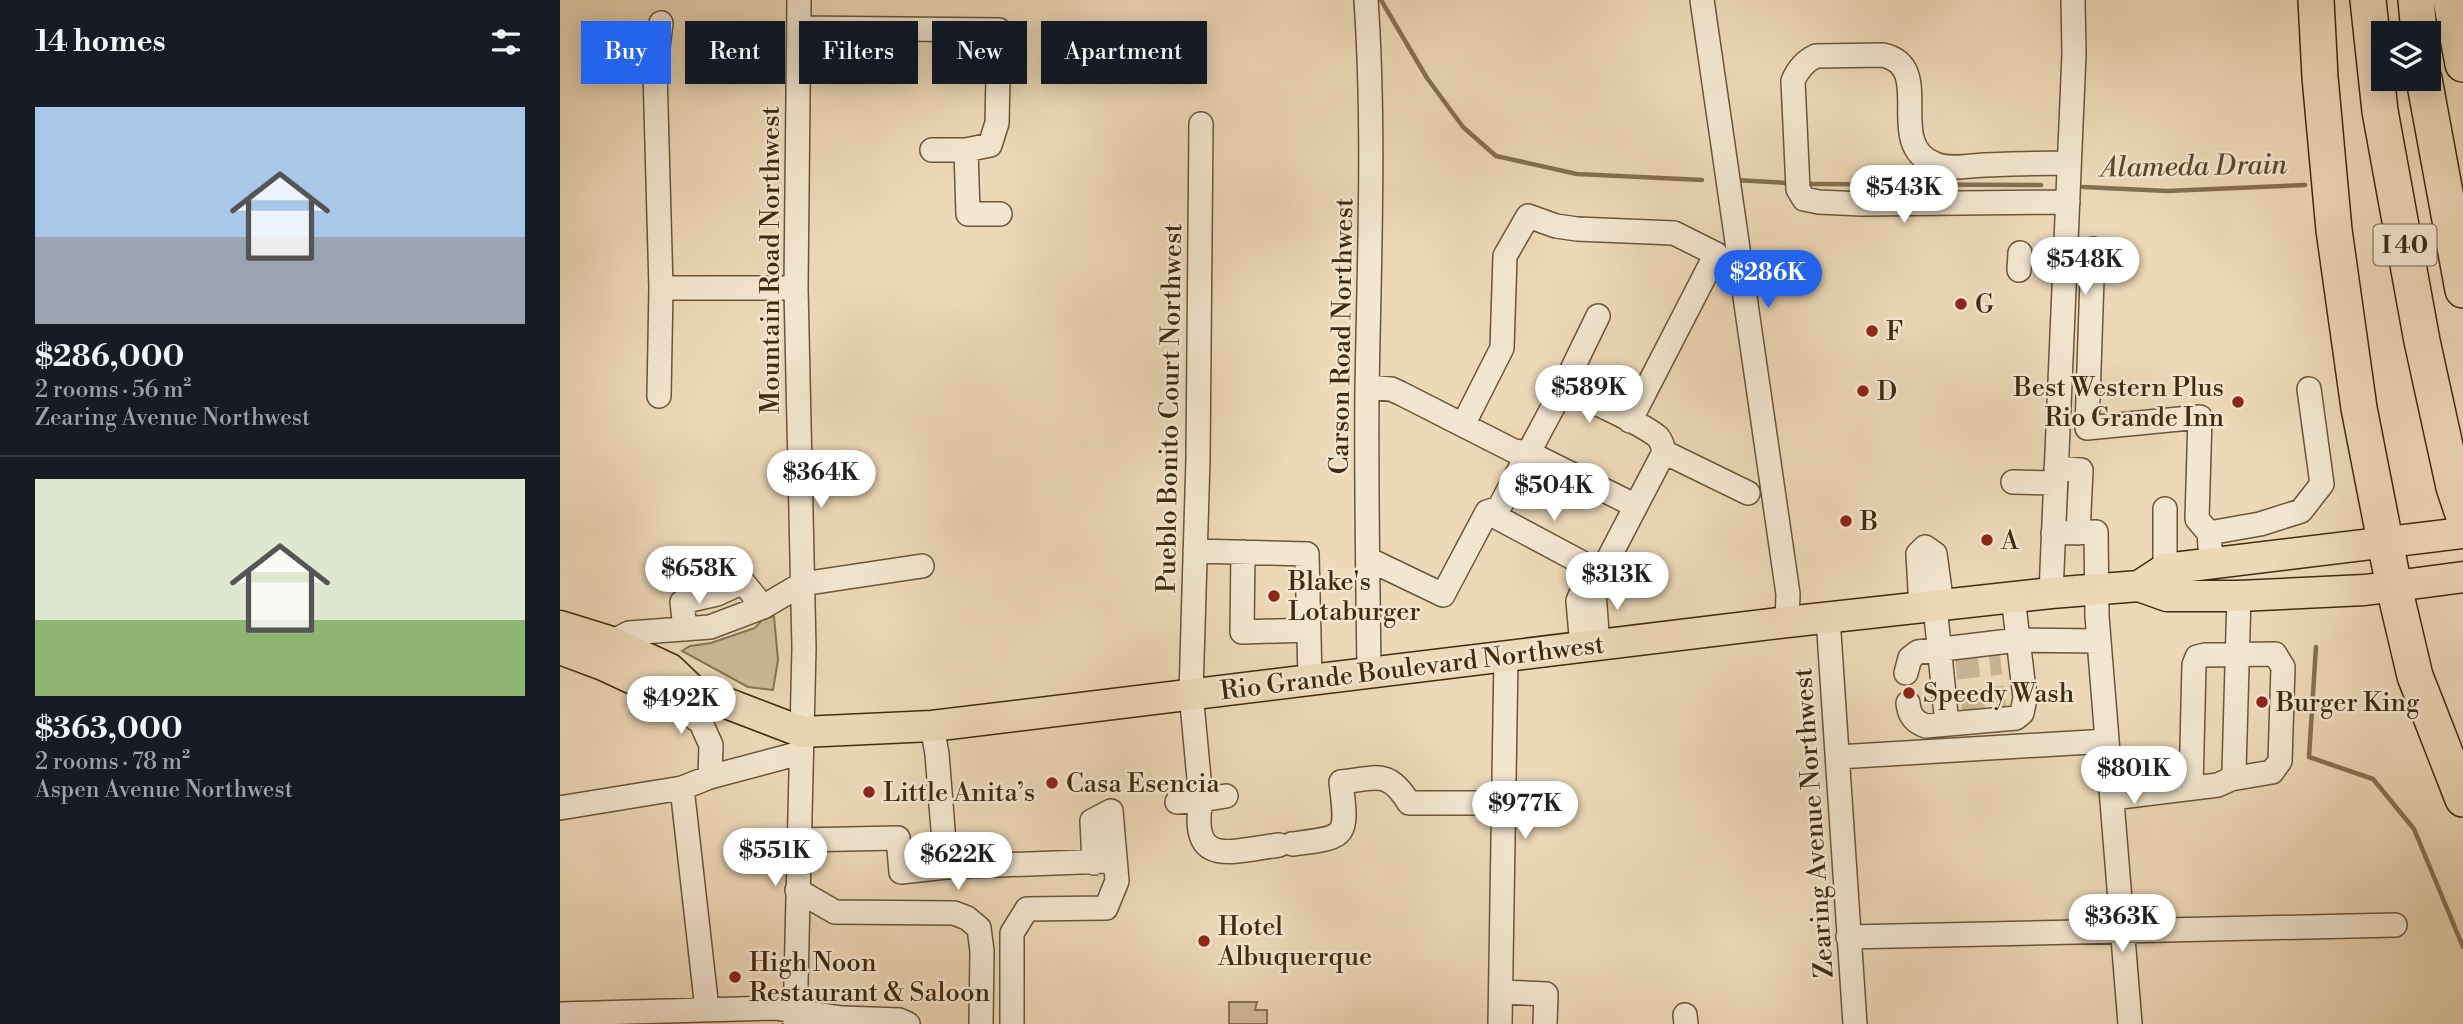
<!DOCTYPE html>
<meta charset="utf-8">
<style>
:root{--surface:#171b24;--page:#20242c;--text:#f1f3f6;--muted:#9ea1a6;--line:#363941;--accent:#2563eb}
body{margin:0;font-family:"Libre Bodoni",serif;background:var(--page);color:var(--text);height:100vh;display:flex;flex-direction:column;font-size:26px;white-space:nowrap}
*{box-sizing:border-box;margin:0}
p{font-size:23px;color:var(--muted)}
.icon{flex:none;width:38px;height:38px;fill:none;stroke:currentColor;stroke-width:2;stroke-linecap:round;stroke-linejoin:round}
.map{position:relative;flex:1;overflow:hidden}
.sheet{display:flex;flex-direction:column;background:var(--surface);width:560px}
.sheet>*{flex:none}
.guide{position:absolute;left:21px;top:21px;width:665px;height:63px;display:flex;gap:14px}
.controls{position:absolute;left:1811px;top:21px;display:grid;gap:14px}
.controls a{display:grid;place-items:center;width:70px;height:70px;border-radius:0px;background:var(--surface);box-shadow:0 4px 18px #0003;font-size:35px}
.price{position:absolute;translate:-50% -60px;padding:0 16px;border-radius:24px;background:#fff;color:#222;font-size:23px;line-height:46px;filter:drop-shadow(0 2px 4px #0008)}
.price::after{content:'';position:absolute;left:50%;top:42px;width:21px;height:16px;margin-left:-10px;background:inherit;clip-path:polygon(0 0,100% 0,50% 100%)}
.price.selected{background:var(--accent);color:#fff}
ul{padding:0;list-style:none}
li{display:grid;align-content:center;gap:14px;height:371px;padding:0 35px}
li+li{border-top:2px solid var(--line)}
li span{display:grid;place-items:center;height:217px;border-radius:0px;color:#555}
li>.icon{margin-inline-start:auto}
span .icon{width:126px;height:126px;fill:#fffc;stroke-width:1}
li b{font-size:30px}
h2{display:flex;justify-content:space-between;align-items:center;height:84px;padding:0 35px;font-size:30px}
.chip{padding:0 24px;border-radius:0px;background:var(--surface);box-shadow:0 4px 18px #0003;font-size:24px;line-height:63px}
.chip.selected{background:var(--accent);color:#fff}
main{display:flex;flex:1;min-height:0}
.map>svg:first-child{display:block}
.green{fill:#cfbb9a;stroke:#877354;stroke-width:2}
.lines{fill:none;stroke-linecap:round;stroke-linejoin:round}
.stream{stroke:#846f50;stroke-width:4.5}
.minor-tunnel{stroke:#cab595;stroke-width:23;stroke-dasharray:23 11;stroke-linecap:butt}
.minor-casing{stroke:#6a5638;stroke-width:26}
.major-casing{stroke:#3f2b0d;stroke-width:33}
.highway-casing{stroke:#3f2b0d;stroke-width:38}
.minor{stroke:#f3e6d0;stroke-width:23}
.major{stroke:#edd8b7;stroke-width:30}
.highway{stroke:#edd8b7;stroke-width:35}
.poi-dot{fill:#8f2418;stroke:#f3e6d0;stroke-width:2.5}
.labels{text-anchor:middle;stroke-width:5;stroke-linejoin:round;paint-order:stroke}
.shield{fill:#f3e6d0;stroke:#756348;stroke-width:2}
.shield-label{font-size:24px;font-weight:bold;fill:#3f2b0d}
.street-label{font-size:26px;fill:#3f2b0d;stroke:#f3e6d0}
.poi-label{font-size:26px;fill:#3f2b0d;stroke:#f3e6d0;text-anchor:start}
.water-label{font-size:28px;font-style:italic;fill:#5c4829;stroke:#f3e6d0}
</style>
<main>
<section class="sheet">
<h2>14 homes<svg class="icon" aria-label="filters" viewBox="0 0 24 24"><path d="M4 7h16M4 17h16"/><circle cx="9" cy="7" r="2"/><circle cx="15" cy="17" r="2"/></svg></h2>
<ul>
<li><span style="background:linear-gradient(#a9c7e8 60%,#9aa5b1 0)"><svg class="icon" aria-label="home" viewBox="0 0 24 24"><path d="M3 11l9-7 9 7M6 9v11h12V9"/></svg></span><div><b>$286,000</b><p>2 rooms · 56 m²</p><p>Zearing Avenue Northwest</p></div></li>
<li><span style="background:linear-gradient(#dfe7d0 65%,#8fb573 0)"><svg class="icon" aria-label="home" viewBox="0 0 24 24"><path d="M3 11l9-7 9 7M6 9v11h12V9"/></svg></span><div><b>$363,000</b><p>2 rooms · 78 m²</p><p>Aspen Avenue Northwest</p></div></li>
</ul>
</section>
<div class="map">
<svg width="1903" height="1024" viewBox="0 0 1903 1024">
<rect width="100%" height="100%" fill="#edd8b7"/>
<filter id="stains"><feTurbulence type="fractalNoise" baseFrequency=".00286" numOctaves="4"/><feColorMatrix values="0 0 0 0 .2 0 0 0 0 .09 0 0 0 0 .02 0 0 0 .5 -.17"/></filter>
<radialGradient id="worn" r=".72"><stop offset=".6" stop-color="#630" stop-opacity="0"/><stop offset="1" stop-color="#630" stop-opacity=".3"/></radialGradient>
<path class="green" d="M214,616L218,660L213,690L188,687L122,651L130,646L151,643L195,628L202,620Z
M669,1002H697L695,1010H707V1024H669Z"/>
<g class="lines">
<path class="stream" d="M821,0L867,78L903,127L936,156L1017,174L1142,180
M1175,180L1229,183
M1249,184L1481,185
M1523,187L1607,191L1745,185
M1756,647L1749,757L1813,779L1854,829L1903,947"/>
<path class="minor-tunnel" d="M1396,668L1441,663
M1401,703L1445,697"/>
<g class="minor-casing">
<path id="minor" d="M806,0C815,131 809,261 807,392C806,486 808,580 809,673
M1142,0L1228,594L1227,622
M239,28L439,30L437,123L430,145L406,150H372
M641,124L638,459L631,693L641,800L666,796
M406,150L408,214H440
M1508,202L1302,204L1259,202L1244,199L1238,189L1233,81C1238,69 1245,61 1256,56L1323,55C1377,67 1323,144 1375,164C1389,170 1408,166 1423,165C1452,164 1480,163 1509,163
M1533,249L1527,428L1640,417L1637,519L1649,533
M1459,270L1460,253
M101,288H236
M807,387L831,389L840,393L954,451L969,453L1076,506
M1002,390C1020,394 1084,425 1098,437C1102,442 1103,446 1104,452L1188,493
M99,396L101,288L95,72L101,23
M903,425L942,348L945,256L968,216L996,226L1017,229L1114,233L1156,254L1070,421
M1496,468L1521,470L1518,533
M1453,482L1495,483
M1605,509V569
M927,512L1041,573
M1493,533L1536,532L1537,616L1570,1024
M1650,547L1649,533L1700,524L1741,511L1762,484L1749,389
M635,551L747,554L750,680
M683,552L682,632L749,630
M808,559L883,595L927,512L939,508L1002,390L1038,316
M1491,593L1514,54L1513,0
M1375,606L1387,724
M1361,608L1358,554L1365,547L1375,554L1382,605
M1268,618L1295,1024
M125,629L122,602L157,594L183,582L203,607
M52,642L69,633L150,627L203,607L242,584L362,566
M1038,645L1034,593L1041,573L1104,452
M1022,647L1018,601L1029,574
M1346,673L1350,658L1358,652L1458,640L1539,641
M101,692L141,723L151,745L150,777
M1348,703C1349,715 1354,722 1366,726L1456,718L1462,713L1465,698L1453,597
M1278,757L1547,741
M122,788L147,1009
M1631,788L1634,665L1637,657L1645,655L1715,654L1723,667L1720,761L1712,772L1671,779
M1552,798L1658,785L1671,779L1674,771L1679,596
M617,802L641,800C629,869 672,851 719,845
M0,808L122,788L150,777L240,753
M238,840L338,838L341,872L386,867L377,754L372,726
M732,844C787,837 788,839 781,782C817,778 828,769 849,803H944
M386,867L547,861
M237,890L275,912L394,913L407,918L419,928L422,951L421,1024
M1288,937L1835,925
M941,992L986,994L985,1024
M0,1014L215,1008L282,1018L339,1020L348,1024
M1125,1015L1126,1024
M235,1024L244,648L236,288L239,0
M452,1024V933L467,909L546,908L557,881L551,811L532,821L534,863
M940,1024L946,657"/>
</g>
<g class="major-casing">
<path id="major" d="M1579,586L1605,569L1903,533
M0,626L52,642L110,669L132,690L242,732L372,726L1227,622L1491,593L1579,586L1607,596H1679L1805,590L1903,577
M0,649L43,665L101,692L132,690"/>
</g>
<g class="highway-casing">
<path id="highway" d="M1756,0L1760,77L1774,230L1799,408L1834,587L1855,676L1903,799
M1808,0L1820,111L1862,341L1894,487L1903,514
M1856,0L1859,33
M1891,0L1903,64
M1864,79L1903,290"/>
</g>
<use href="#minor" class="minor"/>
<use href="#major" class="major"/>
<use href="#highway" class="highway"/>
</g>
<g class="poi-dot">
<circle cx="1401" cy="304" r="7"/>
<circle cx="1312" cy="331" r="7"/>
<circle cx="1303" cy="391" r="7"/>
<circle cx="1678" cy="402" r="7"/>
<circle cx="1286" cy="521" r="7"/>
<circle cx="1427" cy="540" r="7"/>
<circle cx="714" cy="596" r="7"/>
<circle cx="1349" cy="693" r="7"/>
<circle cx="1702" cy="702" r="7"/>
<circle cx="492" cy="783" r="7"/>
<circle cx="309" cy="792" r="7"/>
<circle cx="644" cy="941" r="7"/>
<circle cx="175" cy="977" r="7"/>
</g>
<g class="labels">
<rect class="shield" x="1813.5" y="224.5" width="63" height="41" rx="5"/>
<g class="shield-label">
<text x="1845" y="253">I 40</text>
</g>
<g class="street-label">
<text transform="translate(210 260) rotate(-90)" y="9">Mountain Road Northwest</text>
<text transform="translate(781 336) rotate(-89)" y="9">Carson Road Northwest</text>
<text transform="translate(609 408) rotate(-89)" y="9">Pueblo Bonito Court Northwest</text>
<text transform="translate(852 667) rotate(-7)" y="9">Rio Grande Boulevard Northwest</text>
<text transform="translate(1253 823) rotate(-94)" y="9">Zearing Avenue Northwest</text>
</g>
<g class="poi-label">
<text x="1415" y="313">G</text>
<text x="1326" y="340">F</text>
<text x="1664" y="396" text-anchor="end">Best Western Plus<tspan x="1664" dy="30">Rio Grande Inn</tspan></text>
<text x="1317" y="400">D</text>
<text x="1300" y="530">B</text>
<text x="1441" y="549">A</text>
<text x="728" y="590">Blake's<tspan x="728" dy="30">Lotaburger</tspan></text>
<text x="1363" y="702">Speedy Wash</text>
<text x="1716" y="711">Burger King</text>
<text x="506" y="792">Casa Esencia</text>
<text x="323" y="801">Little Anita’s</text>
<text x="658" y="935">Hotel<tspan x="658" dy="30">Albuquerque</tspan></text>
<text x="189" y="971">High Noon<tspan x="189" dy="30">Restaurant &amp; Saloon</tspan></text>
</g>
<g class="water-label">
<text transform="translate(1634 165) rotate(-1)" y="10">Alameda Drain</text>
</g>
</g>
<rect width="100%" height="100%" filter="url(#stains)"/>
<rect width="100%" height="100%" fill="url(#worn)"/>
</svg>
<div class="controls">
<a><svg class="icon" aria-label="layers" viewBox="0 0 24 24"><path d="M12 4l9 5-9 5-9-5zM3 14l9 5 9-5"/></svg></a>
</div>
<b class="price" style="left:1344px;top:225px">$543K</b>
<b class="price" style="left:1525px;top:297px">$548K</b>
<b class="price selected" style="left:1208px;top:310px">$286K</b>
<b class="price" style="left:1029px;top:425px">$589K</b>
<b class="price" style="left:261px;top:510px">$364K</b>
<b class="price" style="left:994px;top:523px">$504K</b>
<b class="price" style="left:139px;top:606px">$658K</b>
<b class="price" style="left:1057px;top:612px">$313K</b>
<b class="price" style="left:121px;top:736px">$492K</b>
<b class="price" style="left:1574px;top:806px">$801K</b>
<b class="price" style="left:965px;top:841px">$977K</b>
<b class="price" style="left:215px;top:888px">$551K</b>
<b class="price" style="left:398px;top:892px">$622K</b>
<b class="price" style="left:1562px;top:954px">$363K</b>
<div class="guide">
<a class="chip selected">Buy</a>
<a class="chip">Rent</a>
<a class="chip">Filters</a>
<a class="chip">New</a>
<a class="chip">Apartment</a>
</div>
</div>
</main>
